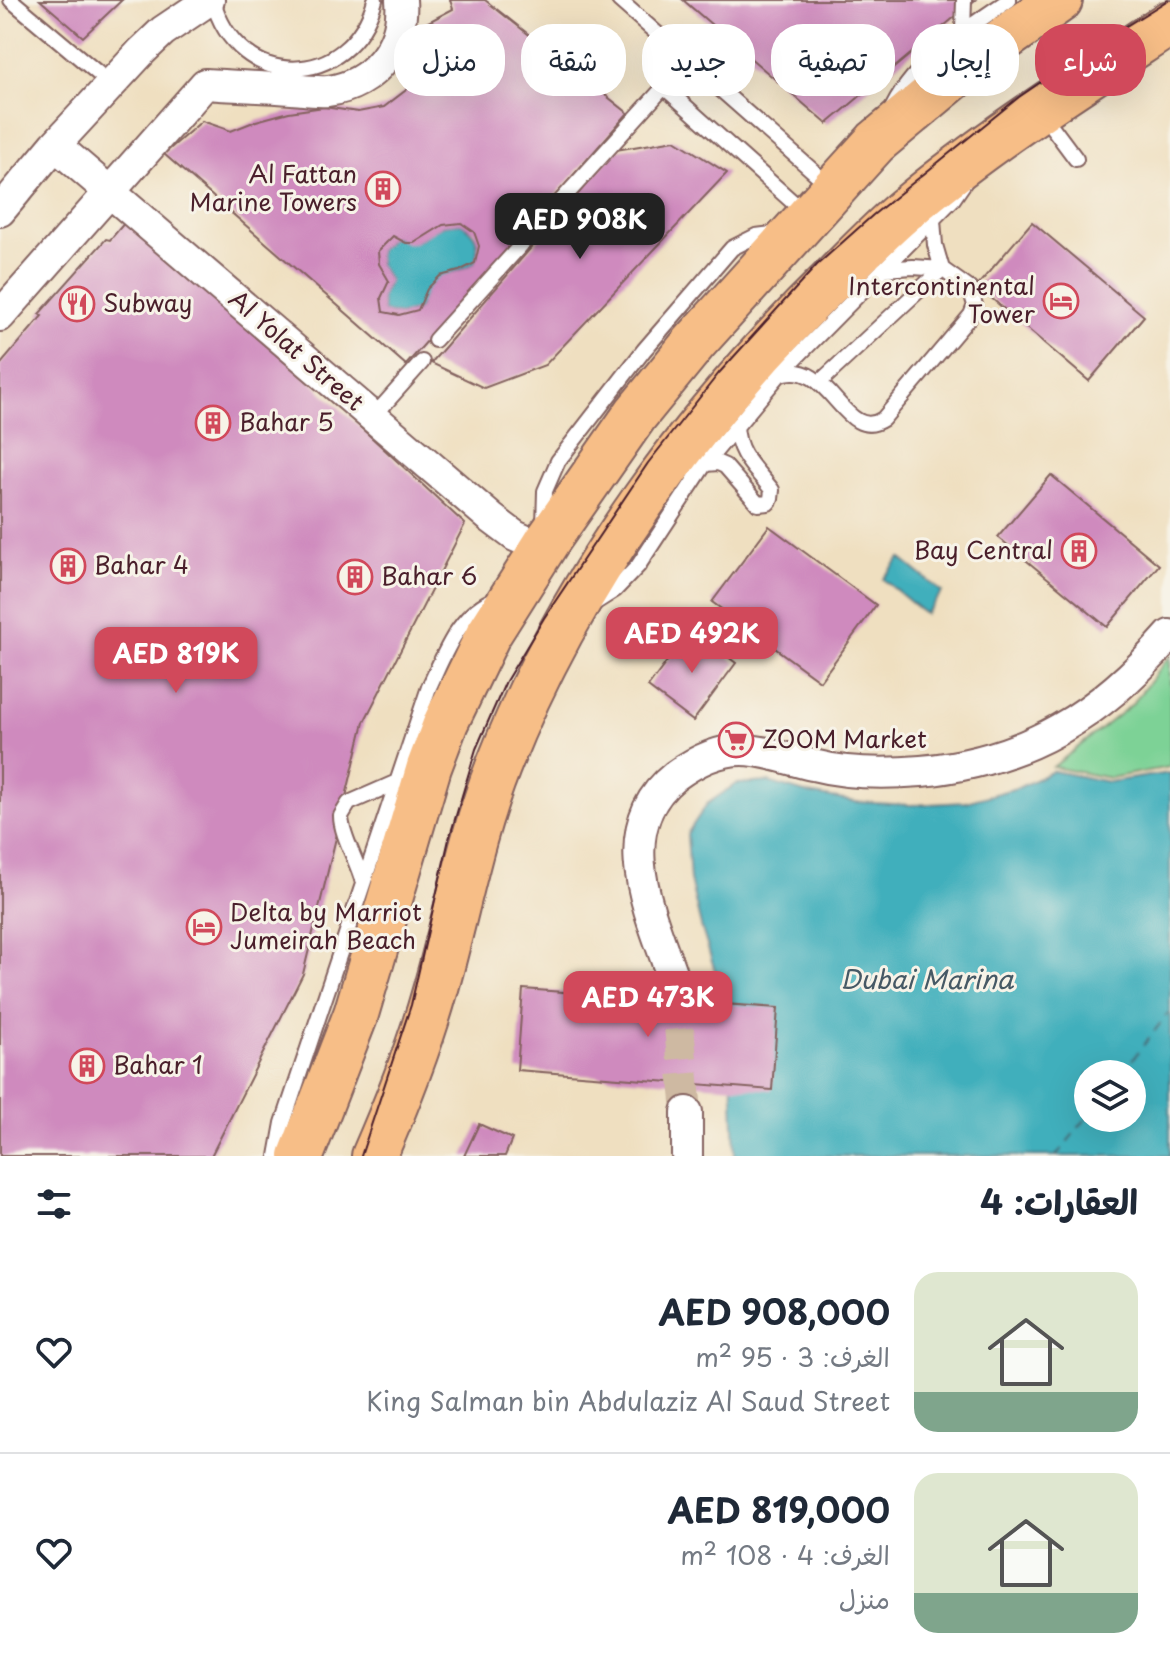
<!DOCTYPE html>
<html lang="ar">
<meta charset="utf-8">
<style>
:root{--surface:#fff;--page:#f2f2f3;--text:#1f2937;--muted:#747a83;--line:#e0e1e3;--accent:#d1495b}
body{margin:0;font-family:"Playpen Sans","Playpen Sans Arabic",sans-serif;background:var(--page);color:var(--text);direction:rtl;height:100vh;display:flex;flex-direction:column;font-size:30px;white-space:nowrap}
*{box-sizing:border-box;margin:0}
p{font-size:26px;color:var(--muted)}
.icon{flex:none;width:44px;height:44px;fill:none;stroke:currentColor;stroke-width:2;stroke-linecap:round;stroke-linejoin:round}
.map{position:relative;height:1156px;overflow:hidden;direction:ltr}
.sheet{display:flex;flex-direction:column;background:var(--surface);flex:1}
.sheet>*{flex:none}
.top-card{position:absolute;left:24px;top:24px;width:1122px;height:72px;direction:rtl;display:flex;gap:16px}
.controls{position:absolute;left:1074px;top:1060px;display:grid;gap:16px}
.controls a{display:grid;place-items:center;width:72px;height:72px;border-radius:50%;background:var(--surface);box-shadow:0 8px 32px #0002;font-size:40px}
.price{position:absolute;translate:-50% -68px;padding:0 18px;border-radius:16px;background:var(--accent);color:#fff;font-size:26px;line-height:52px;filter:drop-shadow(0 2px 4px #0008)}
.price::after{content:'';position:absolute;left:50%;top:48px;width:24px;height:18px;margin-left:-12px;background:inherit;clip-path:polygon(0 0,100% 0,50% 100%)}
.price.current{background:#222;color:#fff}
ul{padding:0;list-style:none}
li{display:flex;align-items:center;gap:24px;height:200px;padding:0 32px}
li+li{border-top:2px solid var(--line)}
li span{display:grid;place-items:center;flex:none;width:224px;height:160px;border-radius:24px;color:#555}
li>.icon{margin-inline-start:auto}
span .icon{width:96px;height:96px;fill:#fffc;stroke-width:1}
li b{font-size:34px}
h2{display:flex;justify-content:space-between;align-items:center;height:96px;padding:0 32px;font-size:34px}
.chip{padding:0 28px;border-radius:32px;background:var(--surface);box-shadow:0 8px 32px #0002;font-size:28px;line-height:72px}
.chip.current{background:var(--accent);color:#fff}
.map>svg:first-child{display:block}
.green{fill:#7dd296;stroke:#647860;stroke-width:2}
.water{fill:#40afbc;stroke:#456774;stroke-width:2;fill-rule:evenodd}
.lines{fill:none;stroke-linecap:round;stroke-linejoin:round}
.ferry{stroke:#465965;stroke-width:2;stroke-dasharray:10 8;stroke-linecap:butt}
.building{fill:#cf8abe;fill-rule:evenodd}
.street-tunnel{stroke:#ceb9a2;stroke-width:30;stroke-dasharray:30 15;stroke-linecap:butt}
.lane-casing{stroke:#84625f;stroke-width:18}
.street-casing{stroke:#84625f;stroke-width:34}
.primary-casing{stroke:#84625f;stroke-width:48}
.lane{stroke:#fff;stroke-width:14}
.street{stroke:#fff;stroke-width:30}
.primary{stroke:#f7be87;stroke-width:44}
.tram{stroke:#4a1f2b;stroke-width:2}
.labels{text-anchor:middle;stroke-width:6;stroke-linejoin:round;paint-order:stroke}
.poi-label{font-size:24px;fill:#4a1f2b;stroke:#f7f3e8;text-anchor:start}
.street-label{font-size:24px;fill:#4a1f2b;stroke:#f7f3e8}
.water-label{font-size:26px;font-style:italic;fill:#465965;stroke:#f7f3e8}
</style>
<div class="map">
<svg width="1170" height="1156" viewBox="0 0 1170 1156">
<rect width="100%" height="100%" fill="#f7f3e8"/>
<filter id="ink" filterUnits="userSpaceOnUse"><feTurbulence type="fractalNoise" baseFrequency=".0125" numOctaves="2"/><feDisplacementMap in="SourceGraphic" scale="16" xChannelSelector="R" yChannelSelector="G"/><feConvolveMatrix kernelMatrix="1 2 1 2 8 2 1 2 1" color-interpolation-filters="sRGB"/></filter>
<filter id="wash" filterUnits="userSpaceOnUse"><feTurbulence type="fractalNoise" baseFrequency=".006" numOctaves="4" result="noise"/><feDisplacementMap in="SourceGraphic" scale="32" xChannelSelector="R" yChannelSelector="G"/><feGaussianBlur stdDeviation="1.8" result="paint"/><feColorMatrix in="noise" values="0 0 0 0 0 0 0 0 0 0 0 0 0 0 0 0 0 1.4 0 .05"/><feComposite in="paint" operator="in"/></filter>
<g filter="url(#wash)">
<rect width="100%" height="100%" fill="#efdfc0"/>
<path class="green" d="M1170,656V767L1110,778L1053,767L1131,705Z"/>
<path class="water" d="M461,223C478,235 480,243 475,263C441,281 436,269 418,310L399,315L383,312L381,298L389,281L379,264L378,251L393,236C419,251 418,236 441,226C447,224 455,224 461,223Z
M900,558L942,592L925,614L883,579Z
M1053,771L1109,782L1170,773V1156H735L731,1041L721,990L701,926L690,880L687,834L707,804L736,784L769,782L808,794L856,802L911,805L966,802L1020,787ZM1088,1074H1132V1118H1088Z"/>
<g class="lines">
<path class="ferry" d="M1121,1074L1170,1011
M1056,1156L1088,1116"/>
</g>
<g id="blocks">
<path class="building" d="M40,0H122L83,37Z
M450,0H485L628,113L406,365L164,154L202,121L231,131L256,121L289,112L324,107L358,112L384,107L410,87L409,68L417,28L453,9ZM461,223L474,232L479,246L475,263L459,271L440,276L427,289L418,310L399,315L383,312L381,298L389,281L379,264L378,251L393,236L406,243H414L443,225Z
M683,0H975L827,124Z
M675,140L727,173L545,365L484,388L431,363L616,150Z
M131,215L465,524L364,722L303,974L211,1156H0V365L42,316L39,314L106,239L110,240Z
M1032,222L1144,316L1089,381L977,286Z
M1051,475L1159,565L1107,627L998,537Z
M769,526L876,605L820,681L712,602Z
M691,629L736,663L693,721L648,687Z
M523,989L778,1008L772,1090L517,1070Z
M479,1124L512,1139L505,1156H464Z"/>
</g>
</g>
<g filter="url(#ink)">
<use href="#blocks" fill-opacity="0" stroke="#84625f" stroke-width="2"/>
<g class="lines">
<path class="street-tunnel" d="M675,984L687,1112"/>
<g class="lane-casing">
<path id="lane" d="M11,0L112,85
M213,0C237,92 350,91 375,0
M619,0L830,186
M963,30L964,0
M893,107C916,61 967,28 1009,0
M1041,112L1076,159
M933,220L935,245L942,269
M435,340L664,87L805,213
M781,374C830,357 844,445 883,419L971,315L975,305L970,289L942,269L913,267L883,269
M820,382L942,269
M373,417L422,362
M705,464L718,463L725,466L758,504L768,503L771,499L772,490C755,468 737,455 736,425
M544,526L545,491L558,461L644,350L732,248L756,236L780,233
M593,604L615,590L638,566L705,464L779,375L953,199L964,183
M363,883C358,862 341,835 341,816L349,803L397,782
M277,1156L283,1123L429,687C445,653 459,612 497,598"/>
</g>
<g class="street-casing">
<path id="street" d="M55,145L491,518L515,536L542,548
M0,211L55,145L142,51L163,31L209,0
M0,316L205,84C234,86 263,87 292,89C303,90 317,92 328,91C374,85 405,45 401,0
M675,984C653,919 607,830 675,776C694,762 717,750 742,750C766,750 789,760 813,765C848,774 886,774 921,771C1028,761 1101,714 1170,635
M687,1156V1112"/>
</g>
<g class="primary-casing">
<path id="primary" d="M301,1156L356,1014L429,767L446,722L488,635L548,540L636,414L694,343L876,142L973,61L1060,0
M374,1156C398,1101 420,1046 436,988C457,914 470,838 498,767C571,580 695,413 838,274C860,252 882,229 906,209C988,140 1080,82 1170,23"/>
</g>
<use href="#lane" class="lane"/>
<use href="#street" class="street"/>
<use href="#primary" class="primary"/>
<path class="tram" d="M361,1156L411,1005L449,839L476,749L506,681L544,618L648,463L719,373L817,265L873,215L1019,97L1091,48L1168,0"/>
</g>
</g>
<defs>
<g id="building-ring" transform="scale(1.8)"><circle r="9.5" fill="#f7f3e8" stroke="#d1495b" stroke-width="1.5"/><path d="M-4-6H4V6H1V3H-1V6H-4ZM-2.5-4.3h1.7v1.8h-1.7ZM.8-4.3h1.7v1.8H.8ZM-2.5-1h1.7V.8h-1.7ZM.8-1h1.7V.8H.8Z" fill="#d1495b"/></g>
<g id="hotel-ring" transform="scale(1.8)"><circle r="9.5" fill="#f7f3e8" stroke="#d1495b" stroke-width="1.5"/><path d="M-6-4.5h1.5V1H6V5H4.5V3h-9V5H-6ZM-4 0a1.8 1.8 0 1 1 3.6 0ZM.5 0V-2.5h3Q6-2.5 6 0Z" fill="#d1495b"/></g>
<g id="restaurant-ring" transform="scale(1.8)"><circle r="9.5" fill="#f7f3e8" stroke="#d1495b" stroke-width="1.5"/><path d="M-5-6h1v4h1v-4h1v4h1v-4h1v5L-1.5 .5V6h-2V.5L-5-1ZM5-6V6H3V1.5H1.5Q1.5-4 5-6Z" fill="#d1495b"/></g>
<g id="supermarket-ring" transform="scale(1.8)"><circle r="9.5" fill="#f7f3e8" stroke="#d1495b" stroke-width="1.5"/><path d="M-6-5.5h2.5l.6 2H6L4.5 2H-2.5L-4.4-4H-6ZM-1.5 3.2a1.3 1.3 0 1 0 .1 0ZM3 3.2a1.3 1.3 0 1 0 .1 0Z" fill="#d1495b"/></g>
</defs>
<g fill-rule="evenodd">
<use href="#building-ring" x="383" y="189"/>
<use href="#hotel-ring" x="1061" y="301"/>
<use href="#restaurant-ring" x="77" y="304"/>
<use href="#building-ring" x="213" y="423"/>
<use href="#building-ring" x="1079" y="551"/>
<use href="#building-ring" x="68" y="566"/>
<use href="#building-ring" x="355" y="577"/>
<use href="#supermarket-ring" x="736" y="740"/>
<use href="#hotel-ring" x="204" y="927"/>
<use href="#building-ring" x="87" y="1066"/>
</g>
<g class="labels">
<g class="poi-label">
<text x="357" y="183" text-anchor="end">Al Fattan<tspan x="357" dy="28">Marine Towers</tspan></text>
<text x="1035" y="295" text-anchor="end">Intercontinental<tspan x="1035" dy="28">Tower</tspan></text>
<text x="103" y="312">Subway</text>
<text x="239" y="431">Bahar 5</text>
<text x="1053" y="559" text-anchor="end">Bay Central</text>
<text x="94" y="574">Bahar 4</text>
<text x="381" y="585">Bahar 6</text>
<text x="762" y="748">ZOOM Market</text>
<text x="230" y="921">Delta by Marriot<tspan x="230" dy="28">Jumeirah Beach</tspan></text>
<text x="113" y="1074">Bahar 1</text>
</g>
<g class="street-label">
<text transform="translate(296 351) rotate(41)" y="8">Al Yolat Street</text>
</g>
<g class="water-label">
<text x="927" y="989">Dubai Marina</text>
</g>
</g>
</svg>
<div class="controls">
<a><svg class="icon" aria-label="layers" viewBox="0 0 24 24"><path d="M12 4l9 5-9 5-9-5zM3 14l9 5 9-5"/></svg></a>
</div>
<b class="price current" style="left:580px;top:261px">AED 908K</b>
<b class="price" style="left:692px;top:675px">AED 492K</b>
<b class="price" style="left:176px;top:695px">AED 819K</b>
<b class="price" style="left:648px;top:1039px">AED 473K</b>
<div class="top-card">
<a class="chip current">شراء</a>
<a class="chip">إيجار</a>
<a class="chip">تصفية</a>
<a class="chip">جديد</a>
<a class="chip">شقة</a>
<a class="chip">منزل</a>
</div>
</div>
<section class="sheet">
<h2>العقارات: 4<svg class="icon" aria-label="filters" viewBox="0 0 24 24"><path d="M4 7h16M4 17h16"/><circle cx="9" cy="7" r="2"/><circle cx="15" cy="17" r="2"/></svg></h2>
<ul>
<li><span style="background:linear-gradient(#dfe7d0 75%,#7fa58c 0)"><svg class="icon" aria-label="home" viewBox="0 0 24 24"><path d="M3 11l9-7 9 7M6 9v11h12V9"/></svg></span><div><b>AED 908,000</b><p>الغرف: 3 · 95 m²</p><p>King Salman bin Abdulaziz Al Saud Street</p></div><svg class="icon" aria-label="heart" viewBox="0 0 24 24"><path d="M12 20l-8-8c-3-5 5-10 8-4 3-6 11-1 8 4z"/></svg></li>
<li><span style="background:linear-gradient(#dfe7d0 75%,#7fa58c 0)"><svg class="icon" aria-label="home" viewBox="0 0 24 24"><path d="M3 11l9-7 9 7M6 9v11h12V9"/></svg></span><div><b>AED 819,000</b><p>الغرف: 4 · 108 m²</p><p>منزل</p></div><svg class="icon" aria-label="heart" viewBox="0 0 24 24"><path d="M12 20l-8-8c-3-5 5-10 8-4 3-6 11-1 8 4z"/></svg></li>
</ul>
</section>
